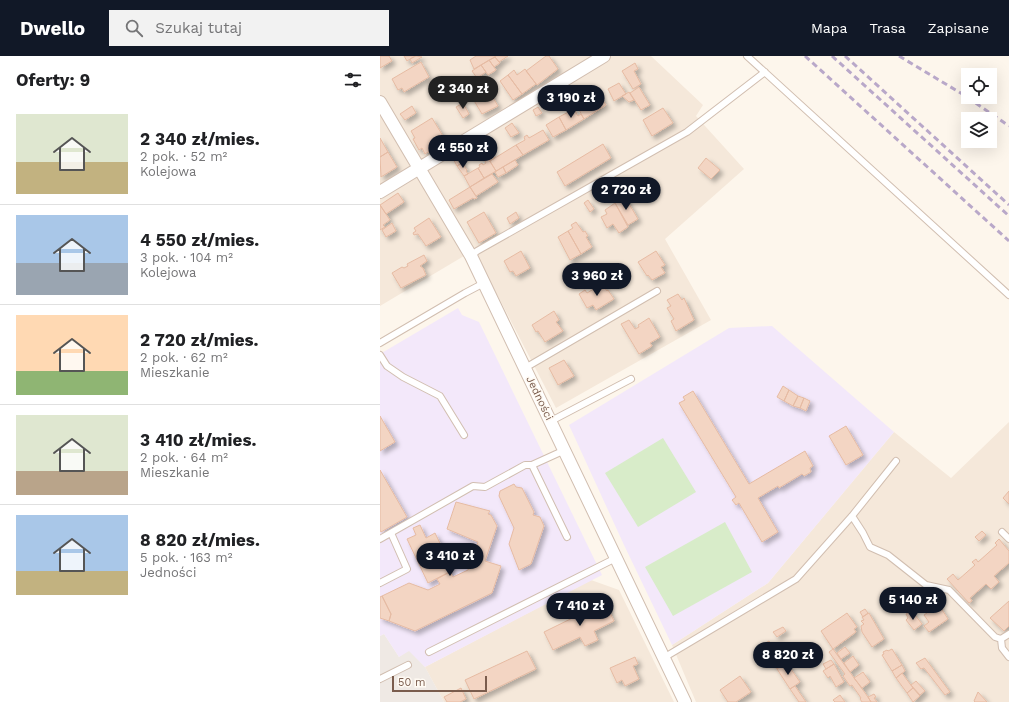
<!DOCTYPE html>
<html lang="pl">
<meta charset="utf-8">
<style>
:root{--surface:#fff;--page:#f2f2f2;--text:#202124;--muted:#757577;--line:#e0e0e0;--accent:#111827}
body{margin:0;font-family:"Work Sans",sans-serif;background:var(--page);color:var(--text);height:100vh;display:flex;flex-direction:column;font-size:15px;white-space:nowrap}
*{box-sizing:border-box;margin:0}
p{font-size:13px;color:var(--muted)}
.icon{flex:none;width:22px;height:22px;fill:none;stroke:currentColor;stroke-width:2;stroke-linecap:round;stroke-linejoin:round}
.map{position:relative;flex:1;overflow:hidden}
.side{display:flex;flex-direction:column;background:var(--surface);width:380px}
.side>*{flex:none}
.fabs{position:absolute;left:581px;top:12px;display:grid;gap:8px}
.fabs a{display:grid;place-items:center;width:36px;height:36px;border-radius:0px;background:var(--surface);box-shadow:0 4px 16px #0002;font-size:20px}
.scale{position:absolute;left:12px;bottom:10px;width:95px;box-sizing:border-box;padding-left:4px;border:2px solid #7a5c4d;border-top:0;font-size:11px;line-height:14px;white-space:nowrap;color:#7a5c4d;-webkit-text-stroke:3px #fffaf3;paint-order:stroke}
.price{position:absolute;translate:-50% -34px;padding:0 9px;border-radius:14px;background:var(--accent);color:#fff;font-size:13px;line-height:26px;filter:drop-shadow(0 1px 2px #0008)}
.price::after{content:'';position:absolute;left:50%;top:24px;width:12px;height:9px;margin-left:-6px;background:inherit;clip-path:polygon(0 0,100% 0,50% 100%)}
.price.selected{background:#222;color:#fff}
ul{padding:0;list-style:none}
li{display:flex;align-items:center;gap:12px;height:100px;padding:0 16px}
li+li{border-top:1px solid var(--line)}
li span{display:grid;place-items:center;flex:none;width:112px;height:80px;border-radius:0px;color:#555}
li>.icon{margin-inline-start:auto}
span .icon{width:48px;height:48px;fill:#fffc;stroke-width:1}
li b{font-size:17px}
h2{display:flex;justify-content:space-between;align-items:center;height:48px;padding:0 16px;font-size:17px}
header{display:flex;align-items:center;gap:24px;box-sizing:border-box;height:56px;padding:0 20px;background:var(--accent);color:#fff}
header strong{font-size:19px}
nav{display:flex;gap:22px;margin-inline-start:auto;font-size:14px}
.search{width:280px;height:36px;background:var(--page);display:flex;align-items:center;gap:10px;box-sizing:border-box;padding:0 14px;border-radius:0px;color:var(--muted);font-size:15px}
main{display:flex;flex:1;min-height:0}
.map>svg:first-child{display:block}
.residential{fill:#f5e8da}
.industrial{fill:#efe9e4}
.education{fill:#f3e8fa}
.green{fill:#d8ecc9}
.building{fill:#f3d5c3;stroke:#e6bba3;filter:url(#shadow)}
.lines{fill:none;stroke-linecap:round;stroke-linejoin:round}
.service-casing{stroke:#d1beb0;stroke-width:8}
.minor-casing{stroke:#d1beb0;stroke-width:14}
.service{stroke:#fff;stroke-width:6}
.minor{stroke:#fff;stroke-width:12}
.rail{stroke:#b9a8c9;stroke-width:3;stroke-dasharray:6 4;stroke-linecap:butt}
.labels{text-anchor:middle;stroke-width:3;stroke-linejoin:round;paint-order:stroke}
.street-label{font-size:11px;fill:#7a5c4d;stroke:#fffaf3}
</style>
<header>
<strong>Dwello</strong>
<div class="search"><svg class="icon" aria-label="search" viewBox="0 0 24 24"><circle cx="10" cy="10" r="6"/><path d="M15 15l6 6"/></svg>Szukaj tutaj</div>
<nav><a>Mapa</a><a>Trasa</a><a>Zapisane</a></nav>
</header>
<main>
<section class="side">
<h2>Oferty: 9<svg class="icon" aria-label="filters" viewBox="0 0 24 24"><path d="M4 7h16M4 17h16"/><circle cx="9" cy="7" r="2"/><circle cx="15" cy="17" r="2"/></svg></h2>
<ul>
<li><span style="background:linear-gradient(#dfe7d0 60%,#c2b280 0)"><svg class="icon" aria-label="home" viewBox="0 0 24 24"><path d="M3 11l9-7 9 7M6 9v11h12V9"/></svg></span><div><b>2 340 zł/mies.</b><p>2 pok. · 52 m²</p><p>Kolejowa</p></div></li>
<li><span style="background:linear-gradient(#a9c7e8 60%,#9aa5b1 0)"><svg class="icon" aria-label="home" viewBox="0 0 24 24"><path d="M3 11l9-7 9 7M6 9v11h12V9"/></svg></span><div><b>4 550 zł/mies.</b><p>3 pok. · 104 m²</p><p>Kolejowa</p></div></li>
<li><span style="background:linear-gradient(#ffd9b3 70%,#8fb573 0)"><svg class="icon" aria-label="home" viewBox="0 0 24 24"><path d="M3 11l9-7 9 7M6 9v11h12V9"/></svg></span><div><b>2 720 zł/mies.</b><p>2 pok. · 62 m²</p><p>Mieszkanie</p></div></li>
<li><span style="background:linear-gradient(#dfe7d0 70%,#b9a48a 0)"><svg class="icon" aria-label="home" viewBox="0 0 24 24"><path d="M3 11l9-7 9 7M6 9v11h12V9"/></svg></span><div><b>3 410 zł/mies.</b><p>2 pok. · 64 m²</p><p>Mieszkanie</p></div></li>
<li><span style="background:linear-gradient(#a9c7e8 70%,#c2b280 0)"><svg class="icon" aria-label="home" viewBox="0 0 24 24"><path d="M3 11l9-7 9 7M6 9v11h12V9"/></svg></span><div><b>8 820 zł/mies.</b><p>5 pok. · 163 m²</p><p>Jedności</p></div></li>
</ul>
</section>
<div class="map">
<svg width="629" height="646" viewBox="0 0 629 646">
<defs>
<filter id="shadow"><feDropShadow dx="3.5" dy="3.5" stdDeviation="2" flood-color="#0004"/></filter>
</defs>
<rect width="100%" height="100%" fill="#fdf6ec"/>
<path class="residential" d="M0,0H271L323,49L316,60L364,113L285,183L331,264L176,352L94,194L0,250Z
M629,366V646H316L292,589L388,527L514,376L571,422Z
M211,524L239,534L294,646H64L45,611Z"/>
<path class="industrial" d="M4,578L19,601L29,594L45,611L64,646H0V580Z"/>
<path class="education" d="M78,252L82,259L99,266L222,519L45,611L29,595L19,601L4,578L0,580V298Z
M392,270L514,376L388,527L292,589L244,489L189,369L349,272Z"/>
<path class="green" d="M283,382L316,436L258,471L225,417Z
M345,466L372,516L293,560L265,511Z"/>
<path class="building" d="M0,0H9L12,5L0,12Z
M24,0H35L27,5Z
M36,0L42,1L32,7L30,3Z
M96,0H115V1L94,13L90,4Z
M116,0H128L119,6L115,1Z
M166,0H169L178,13L157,29L146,15Z
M115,1L120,7L114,11L109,4Z
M109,4L116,14L108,19L101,9Z
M41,6L49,21L24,36L22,32L18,34L12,23Z
M255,7L258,13L254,15L261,28L253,33L242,15Z
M101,9L106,16L97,22L92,15Z
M145,13L156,28L142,38L128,19L134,14L137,19Z
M128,19L142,38L133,44L120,25Z
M239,27L246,38L234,45L228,33Z
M105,28L118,50L102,58L93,43L96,41L92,36Z
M259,31L270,49L261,54L250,37Z
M182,36L188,44L182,48L176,40Z
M249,36L254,44L249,46L242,40Z
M220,40L226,49L204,63L198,52L209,46L208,44L211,42L213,44Z
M83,47L89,58L83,62L76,51Z
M32,50L36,57L25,64L20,58Z
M158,51L162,57L156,60L153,54Z
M283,52L293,67L272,80L263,64Z
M194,53L198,60L201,58L204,63L186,74L179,61Z
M179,61L186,74L173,81L166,69Z
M52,62L66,85L45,98L42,92L39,94L33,83L35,82L31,75Z
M132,67L139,77L131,81L125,72Z
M163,74L169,84L143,99L136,89L145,84L144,81L147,79L149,82Z
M0,82L8,96L0,101Z
M98,86L107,101L103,104L95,91L96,90L95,88Z
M105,88L108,93L104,96L101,91Z
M223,88L231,102L185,130L177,116Z
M136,89L143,99L116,115L110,105Z
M109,93L115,102L110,105L104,96Z
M8,96L17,111L1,121L0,101Z
M76,96L82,107L77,110L71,99Z
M107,101L116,115L104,122L98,112L100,111L99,109L102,107L103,109L106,107L104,103Z
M326,102L340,114L331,123L318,112Z
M135,104L138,109L126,117L123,111Z
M82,107L87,114L86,115L88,118L84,120L77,110Z
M123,111L126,117L118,121L115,116Z
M98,112L104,122L90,131L84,120Z
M112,118L118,126L96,140L90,131Z
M90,131L97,142L94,143L93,142L74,153L69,144Z
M18,137L24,146L6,158L0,149Z
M245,141L258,163L248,169L235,147Z
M208,144L214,153L210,156L204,147Z
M235,147L248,171L239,177L233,168L227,172L221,161L227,158L225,154Z
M0,149L10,164L3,169L5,171L0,174Z
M104,156L116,177L99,187L87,166Z
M136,156L139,162L130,168L127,162Z
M49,162L61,181L46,190L38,178L34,179L33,177L36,175L34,172Z
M196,166L203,176L205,175L208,180L206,181L212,191L201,198L188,175L193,172L191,169Z
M12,167L16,175L6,181L2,174Z
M188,175L201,198L190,204L178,181Z
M141,195L150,212L136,220L133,215L130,216L124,205Z
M276,195L285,209L281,211L285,217L272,224L268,219L267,220L258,206Z
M44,199L47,205L40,210L43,212L46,219L21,232L12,217L22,211L24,212L28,210L27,208Z
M222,228L227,235L228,234L234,243L216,254L213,249L207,252L199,238L205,234L207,237Z
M298,238L302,244L304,242L314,264L296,275L291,265L294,263L287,252L291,250L287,244Z
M174,255L179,264L176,266L183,275L165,286L158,275L156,276L152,269Z
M269,262L280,281L270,287L272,290L259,298L241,268L249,264L255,273L259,271L258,269Z
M184,304L194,320L178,329L169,312Z
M403,330L409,334L404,345L397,341Z
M409,334L418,340L413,350L404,345Z
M313,335L369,428L425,395L433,410L430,412L431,416L424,420L422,418L399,432L398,430L378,442L398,476L382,486L359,447L356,449L352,444L356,441L299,347L305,344L303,341Z
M418,340L424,342L420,352L413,350Z
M424,342L430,345L426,355L420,352Z
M0,360L15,386L0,395Z
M466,370L483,399L466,409L449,380Z
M0,414L27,461L1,476L0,474Z
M134,428L136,431L142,432L154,456L153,459L160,461L164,470L151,508L139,514L129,488L134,472L119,440L120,435Z
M629,435V448L623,442Z
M76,446L110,455L108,458L111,459L117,470L105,505L121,510L112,537L35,575L9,565L11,558L2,540L29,527L48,534L60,528L57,523L70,516L73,521L88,514L98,486L67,473Z
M40,469L46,482L55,477L73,514L48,527L27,483L36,479L33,472Z
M602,475L606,479L599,485L595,481Z
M619,483L629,495V507L614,520L619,526L611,533L606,528L590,542L592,545L589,547L567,523L573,518L578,524L595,509L592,506L596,503L598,506L617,489L615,487Z
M2,540L11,558L9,565L0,562V541Z
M629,545V570L624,575L610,562Z
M225,546L234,565L214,575L218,584L205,590L200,581L173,594L164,576Z
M551,549L553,552L559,549L568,563L549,576L544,570L549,566L544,559L547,557L545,554Z
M485,553L488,557L483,561L480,556Z
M532,555L542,568L534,574L526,564L528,562L526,558Z
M467,557L477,571L474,573L476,576L453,593L441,575Z
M489,557L504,583L492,591L482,576L481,570L484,568L481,565L484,564L482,561Z
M403,571L406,575L397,581L393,576Z
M389,585L394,592L396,590L398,593L396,594L404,607L397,613L380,590Z
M465,591L470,597L461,603L457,597Z
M453,593L488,641L491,646H482L480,643L481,642L472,629L470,630L463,620L465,618L449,596Z
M512,593L522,609L512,615L502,599L504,598L503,596L507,594L508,595Z
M147,595L156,613L94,643L85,624Z
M473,600L479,609L470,616L464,607Z
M255,601L258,608L253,610L259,623L245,630L242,624L237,627L230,612Z
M545,602L570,636L565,639L544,612L541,613L536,607Z
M451,604L454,608L446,613L443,608Z
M406,606L420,626L410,633L397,613Z
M454,608L464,626L456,631L450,620L448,622L443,615Z
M522,609L525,615L516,622L512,615Z
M483,616L490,626L482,632L474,622Z
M522,617L533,632L527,637L516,622Z
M360,620L371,636L356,646H348L340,634Z
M536,625L545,635L540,639L531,629Z
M415,630L426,646H419L410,633Z
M81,632L86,643L80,646H67L64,641Z
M533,632L540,640L533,646L527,637Z
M598,636L607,646H595L594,645Z
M494,638L496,641L494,642L497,646H491L488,641Z
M460,639L465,646H455L453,644Z"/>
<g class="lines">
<g class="service-casing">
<path id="service" d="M367,0L629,239
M91,200L97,195L307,76L385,16
M0,287L85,237L104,227
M0,299L7,310L23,321L60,340L84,379
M145,312L277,235
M171,365L251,323
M185,394L152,409L187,481
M472,460L483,477L490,491L508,499L546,529L569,534L615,581L621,583L629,578
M622,476L629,483
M0,483L93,430L105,431L145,409H152
M0,527L27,513L11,477
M621,583L622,592L629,601
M49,596L236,502
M285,601L416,523L472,460L516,405
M0,623L28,609"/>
</g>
<g class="minor-casing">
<path id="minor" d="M0,46L91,200L305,646
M0,136L224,0"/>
</g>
<use href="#service" class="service"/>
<use href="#minor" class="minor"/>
<path class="rail" d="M425,0L629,185
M452,0L629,160
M465,0L629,149
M519,0L584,39L629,70"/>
</g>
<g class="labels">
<g class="street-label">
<text transform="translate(160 342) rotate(64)" y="4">Jedności</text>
</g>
</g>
</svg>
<div class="fabs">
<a><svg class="icon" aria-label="locate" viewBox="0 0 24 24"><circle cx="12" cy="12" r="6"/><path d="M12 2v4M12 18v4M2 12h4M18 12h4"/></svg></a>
<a><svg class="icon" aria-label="layers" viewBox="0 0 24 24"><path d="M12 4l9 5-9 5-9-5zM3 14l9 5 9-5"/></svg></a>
</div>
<div class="scale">50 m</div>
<b class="price selected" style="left:83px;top:54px">2 340 zł</b>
<b class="price" style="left:191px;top:63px">3 190 zł</b>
<b class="price" style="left:83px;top:113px">4 550 zł</b>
<b class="price" style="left:246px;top:155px">2 720 zł</b>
<b class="price" style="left:217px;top:241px">3 960 zł</b>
<b class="price" style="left:70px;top:521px">3 410 zł</b>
<b class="price" style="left:533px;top:565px">5 140 zł</b>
<b class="price" style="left:200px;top:571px">7 410 zł</b>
<b class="price" style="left:408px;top:620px">8 820 zł</b>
</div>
</main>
